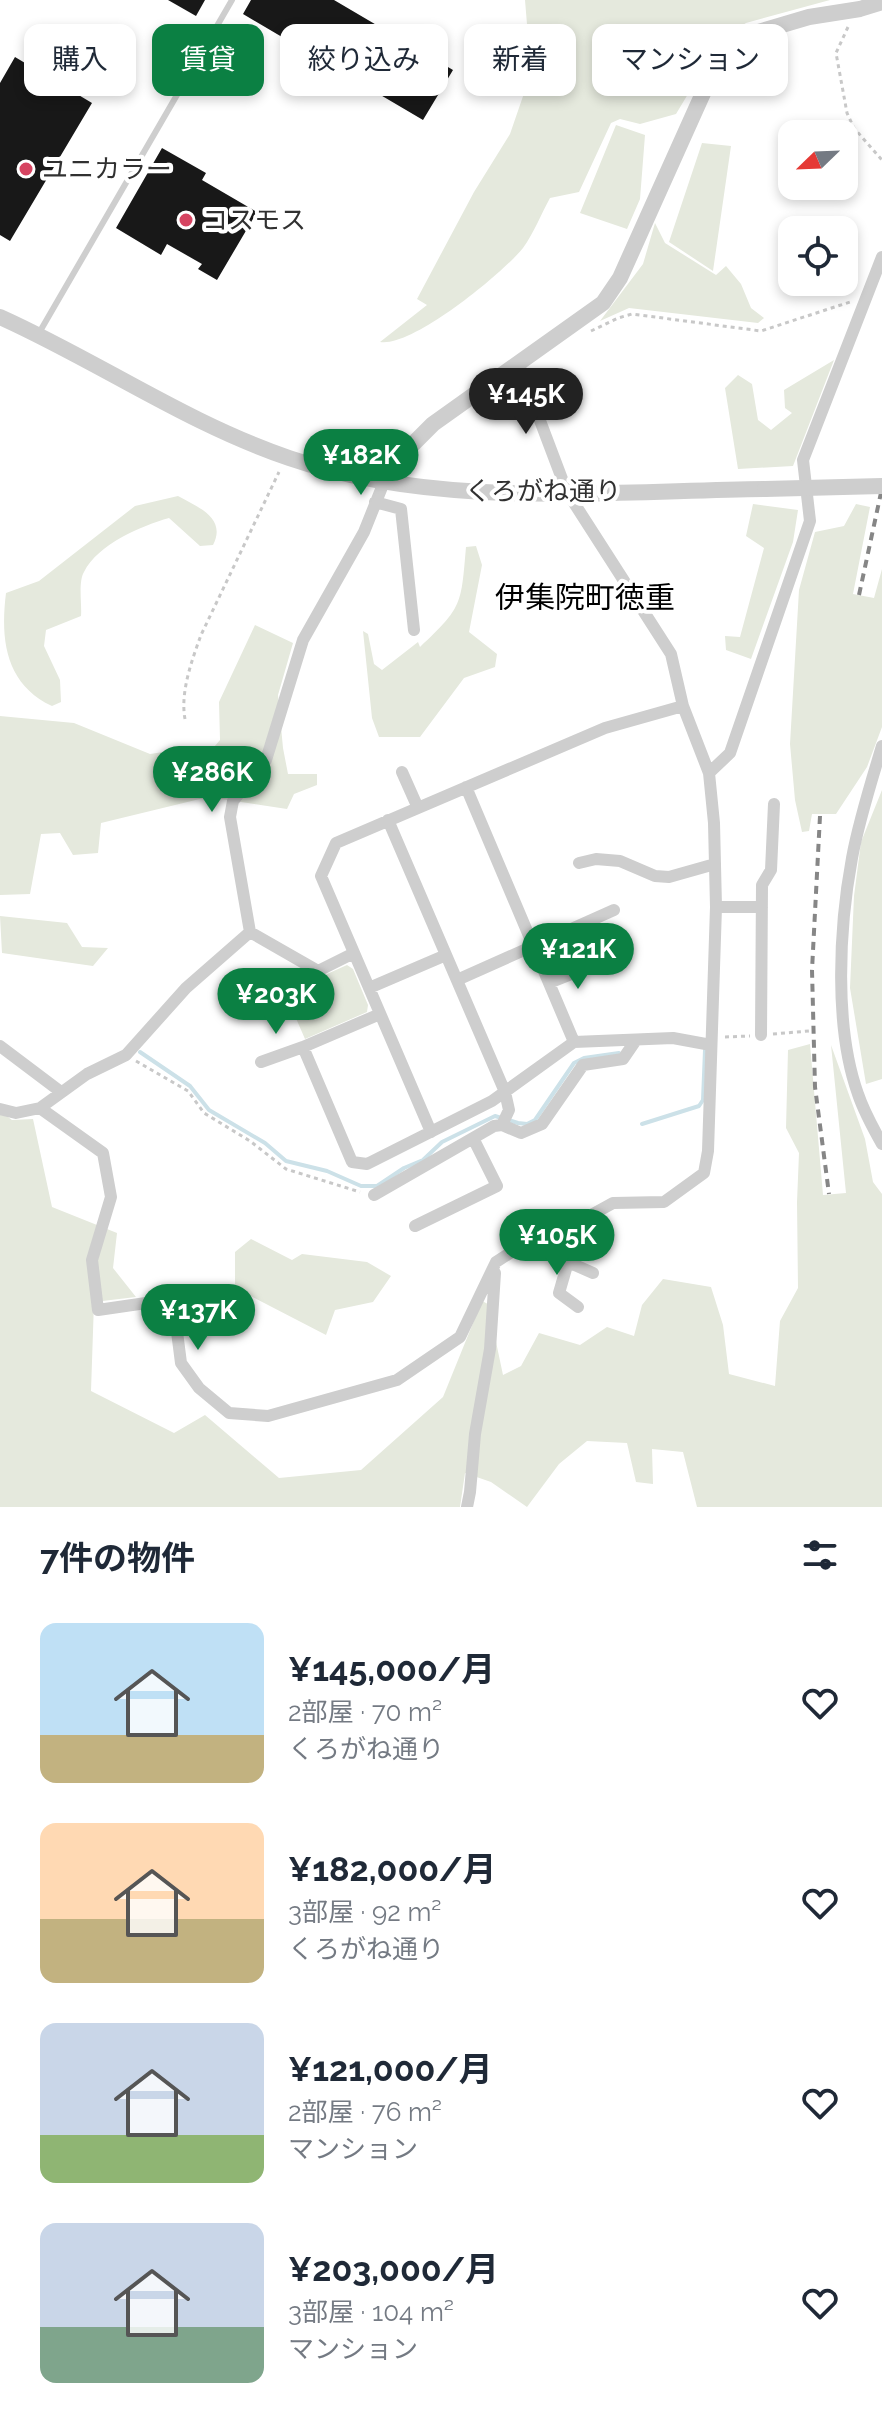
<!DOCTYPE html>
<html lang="ja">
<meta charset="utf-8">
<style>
:root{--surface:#fff;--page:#f6f6f7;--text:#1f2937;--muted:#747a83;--accent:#0b8043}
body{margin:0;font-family:Raleway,"Noto Sans JP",sans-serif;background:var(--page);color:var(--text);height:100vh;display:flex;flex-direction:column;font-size:30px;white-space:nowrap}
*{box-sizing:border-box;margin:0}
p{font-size:26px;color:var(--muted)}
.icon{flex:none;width:44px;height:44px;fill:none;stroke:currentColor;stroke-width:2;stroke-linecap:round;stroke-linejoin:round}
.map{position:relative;height:1507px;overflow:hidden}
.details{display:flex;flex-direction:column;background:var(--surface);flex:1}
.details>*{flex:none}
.banner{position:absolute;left:24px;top:24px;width:834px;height:72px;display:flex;gap:16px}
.needle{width:52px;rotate:247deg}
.fabs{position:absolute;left:778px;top:120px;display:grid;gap:16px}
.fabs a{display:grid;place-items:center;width:80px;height:80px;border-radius:16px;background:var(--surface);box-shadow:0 4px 12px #0003;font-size:40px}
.price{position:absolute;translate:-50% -68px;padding:0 18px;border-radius:28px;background:var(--accent);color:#fff;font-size:26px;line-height:52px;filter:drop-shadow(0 2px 4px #0008)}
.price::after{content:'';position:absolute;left:50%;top:48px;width:24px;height:18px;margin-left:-12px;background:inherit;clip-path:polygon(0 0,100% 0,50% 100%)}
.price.current{background:#222;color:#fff}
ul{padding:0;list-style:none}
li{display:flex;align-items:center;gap:24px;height:200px;padding:0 40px}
li span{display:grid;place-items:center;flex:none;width:224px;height:160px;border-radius:16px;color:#555}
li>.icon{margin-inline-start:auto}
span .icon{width:96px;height:96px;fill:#fffc;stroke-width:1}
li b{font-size:34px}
h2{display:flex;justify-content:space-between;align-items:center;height:96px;padding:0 40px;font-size:34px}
.pill{padding:0 28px;border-radius:16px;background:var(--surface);box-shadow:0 4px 12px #0003;font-size:28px;line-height:72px}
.pill.current{background:var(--accent);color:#fff}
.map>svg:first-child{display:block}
.green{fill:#e5e9dd}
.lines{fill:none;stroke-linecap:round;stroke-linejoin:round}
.stream{stroke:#cce1e8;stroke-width:4}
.building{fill:#181818}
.path{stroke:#c8c8c8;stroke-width:3;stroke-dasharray:4 4;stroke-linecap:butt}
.service{stroke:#cecece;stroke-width:6}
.minor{stroke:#cecece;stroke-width:12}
.tertiary{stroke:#cecece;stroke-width:16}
.rail{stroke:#868686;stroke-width:4;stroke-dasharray:8 6;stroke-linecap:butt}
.tertiary-bridge{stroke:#cecece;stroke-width:16}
.poi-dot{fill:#d64461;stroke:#fff;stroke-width:3}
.labels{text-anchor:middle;stroke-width:8;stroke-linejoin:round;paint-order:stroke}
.poi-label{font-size:26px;fill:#313131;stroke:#fff;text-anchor:start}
.street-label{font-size:26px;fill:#313131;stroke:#fff}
.quarter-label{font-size:30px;fill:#000;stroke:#fff}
</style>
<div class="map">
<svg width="882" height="1507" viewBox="0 0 882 1507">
<rect width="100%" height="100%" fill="#fff"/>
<path class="green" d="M525,0H830L746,23L721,39L676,114L640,124L620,119L611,123L579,192L550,198C541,214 534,233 523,248C503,273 412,348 380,342L427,305L417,299L474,192L510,134L531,73Z
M616,125L645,135L640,199L627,229L580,213Z
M702,143L731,146L713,271L669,242Z
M655,223L665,243L716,275L726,266L741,284L751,308L764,318L758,323L629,308L600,321L643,264Z
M834,360L793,466L738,469L725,388L738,375L752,384L758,420L771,430L792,413L785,408L784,390Z
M178,496C198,507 227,518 213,545L200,546L169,518C141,526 98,544 84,572C78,582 82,604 81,616L46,630L44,646L60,680L61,702L52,706C6,684 0,641 6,593L39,581L135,506Z
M753,504L798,510L793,542L751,659L726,650L725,636L740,637L764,548L746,536Z
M856,504L870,507L853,594L874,598L882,569V727L867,767L836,814H812L809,831L802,832L795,800L790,744L799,590L815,532L844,526Z
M476,546L482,565L469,632L497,654L495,667L464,678L420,737H379L372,718L363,631L368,634L374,664L382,670L418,642L420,647C463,607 461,604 466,547Z
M255,625L293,643L278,695L283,748L288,774H317V785L294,794L287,809L208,797L101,823L98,853L73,855L60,833L41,834L30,894L0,895V716L74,723L150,754L177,750L180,758L209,753L220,740L219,702Z
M882,790V1079L866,1084L850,988L854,896L861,842Z
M0,916L67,923L82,947L108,948L93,966L2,953Z
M347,965L353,969L368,1005L367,1012L305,1039L285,993Z
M810,1044L823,1195L846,1193L831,1045L865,1139L873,1182L882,1194V1507H697L683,1452L652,1449L653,1484L636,1482L627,1443L587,1441L559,1464L527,1507L491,1482L465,1473L460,1507H0V1111L12,1120L33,1119L52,1207L117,1233L113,1268L136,1297L94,1302L91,1391L174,1433L205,1415L279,1478L361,1470L443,1397L482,1301L488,1304L503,1375L521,1366L539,1333L580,1345L607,1327L634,1336L642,1305L663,1279L711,1287L723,1325L729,1374L775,1386L780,1321L798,1288L797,1202L799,1153L786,1128L788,1050Z
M251,1239L292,1260L302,1254L367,1262L391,1276L373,1302L335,1310L326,1335L235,1288V1252Z"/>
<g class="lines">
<path class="stream" d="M140,1052L190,1086L209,1110L265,1143L286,1161L327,1171L361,1186H377L404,1168L423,1160L442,1142L495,1116L518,1123L527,1124L535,1120L574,1063L584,1058L619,1053
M642,1124L699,1106L703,1100L705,1050"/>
</g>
<path class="building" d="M168,0H205L196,16Z
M251,0H334L453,70L423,120L243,14Z
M15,57L92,103L10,241L0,235V83Z
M162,148L206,173L202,180L257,212L217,280L198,269L202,264L167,244L161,255L116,228Z"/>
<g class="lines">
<path class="path" d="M848,27L836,53L847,113L854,128L882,160
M591,331L618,318L632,314L761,331L850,302
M185,719C180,692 192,660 201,635L279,472
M773,1034L809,1031
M725,1037L750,1036
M136,1061L188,1091L204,1113L250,1141L286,1169L360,1192"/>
<path class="service" d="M39,333L232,0"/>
<path class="minor" d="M375,502L401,509L414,630
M882,746C871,783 859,820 852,858C839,928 834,1027 858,1094C864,1112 873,1128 882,1144
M402,772L418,808
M709,773L730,753L810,521L803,460L882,257
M466,787L574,1042
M388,820L505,1092L509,1110L502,1125
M579,863L596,859L620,861L655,876L669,877L715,864
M716,907H762
M250,932L318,971L354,953
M457,980L614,910
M549,983L594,965
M369,988L446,955
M380,1014L303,1047L352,1162L367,1164L492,1101L574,1042L673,1038L711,1045
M761,1035L762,885L771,870L774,804
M0,1046L61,1092
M261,1062L303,1047
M40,1108L103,1153L111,1197L92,1260L98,1310L146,1303L161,1305L170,1312L176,1324L181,1363L199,1388L229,1413L268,1416L397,1380L460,1337L496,1262L513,1251L546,1249L566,1242L593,1214L613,1203L664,1202L704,1173L708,1151L716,907L714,823L709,773L683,706L671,654L567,492L519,365
M0,1109L16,1113L40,1108L87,1074L126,1055L186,988L250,932L230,817L233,801L266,760L303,640L364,532L384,482
M431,1132L321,876L336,843L605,728L683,706
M374,1195L494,1126L502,1125L521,1133L542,1124L583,1065L623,1059L636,1040
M415,1226L497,1186L473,1138
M565,1255L568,1262L593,1273
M568,1262L559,1293L578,1307
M467,1507L470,1492L475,1434L490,1349L495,1273"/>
<path class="tertiary" d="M0,317C98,361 186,423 289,458C437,509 609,491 765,489
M384,482L395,462L433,424L603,303L620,278L713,71L725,50L738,38L809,17L860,9L882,2"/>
<path class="rail" d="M859,595L882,488
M820,816L812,970L815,1087L829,1194"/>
<path class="tertiary-bridge" d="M765,489L882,486"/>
</g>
<g class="poi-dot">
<circle cx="26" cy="169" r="8"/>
<circle cx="186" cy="220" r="8"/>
</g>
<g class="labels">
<g class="poi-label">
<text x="42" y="178">ユニカラー</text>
<text x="202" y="229">コスモス</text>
</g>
<g class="street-label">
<text x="543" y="500">くろがね通り</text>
</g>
<g class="quarter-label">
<text x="585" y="608">伊集院町徳重</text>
</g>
</g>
</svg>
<div class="fabs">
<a><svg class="needle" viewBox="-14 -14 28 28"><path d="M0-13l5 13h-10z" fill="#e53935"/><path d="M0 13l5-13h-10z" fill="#747a83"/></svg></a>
<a><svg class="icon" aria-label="locate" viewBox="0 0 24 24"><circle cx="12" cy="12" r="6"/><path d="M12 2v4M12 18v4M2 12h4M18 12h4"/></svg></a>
</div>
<b class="price current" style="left:526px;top:436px">¥145K</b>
<b class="price" style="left:361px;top:497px">¥182K</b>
<b class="price" style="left:212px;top:814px">¥286K</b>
<b class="price" style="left:578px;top:991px">¥121K</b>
<b class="price" style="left:276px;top:1036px">¥203K</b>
<b class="price" style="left:557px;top:1277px">¥105K</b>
<b class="price" style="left:198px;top:1352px">¥137K</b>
<div class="banner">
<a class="pill">購入</a>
<a class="pill current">賃貸</a>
<a class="pill">絞り込み</a>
<a class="pill">新着</a>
<a class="pill">マンション</a>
</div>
</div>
<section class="details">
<h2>7件の物件<svg class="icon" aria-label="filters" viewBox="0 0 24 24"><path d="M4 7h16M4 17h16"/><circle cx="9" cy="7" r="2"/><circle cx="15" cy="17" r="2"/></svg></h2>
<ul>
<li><span style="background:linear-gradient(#bfe0f5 70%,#c2b280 0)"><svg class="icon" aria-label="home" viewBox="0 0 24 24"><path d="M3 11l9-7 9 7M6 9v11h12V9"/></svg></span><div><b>¥145,000/月</b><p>2部屋 · 70 m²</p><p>くろがね通り</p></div><svg class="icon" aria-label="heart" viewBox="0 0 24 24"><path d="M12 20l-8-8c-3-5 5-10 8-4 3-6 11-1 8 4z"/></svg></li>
<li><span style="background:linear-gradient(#ffd9b3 60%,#c2b280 0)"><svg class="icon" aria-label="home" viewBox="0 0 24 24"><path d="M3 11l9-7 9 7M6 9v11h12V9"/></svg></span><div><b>¥182,000/月</b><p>3部屋 · 92 m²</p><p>くろがね通り</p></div><svg class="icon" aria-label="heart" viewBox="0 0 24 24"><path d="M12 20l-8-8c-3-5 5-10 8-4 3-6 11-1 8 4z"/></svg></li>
<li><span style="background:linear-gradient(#c9d6e8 70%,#8fb573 0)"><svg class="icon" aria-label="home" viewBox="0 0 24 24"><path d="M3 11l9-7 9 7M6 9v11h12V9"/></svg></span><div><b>¥121,000/月</b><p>2部屋 · 76 m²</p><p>マンション</p></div><svg class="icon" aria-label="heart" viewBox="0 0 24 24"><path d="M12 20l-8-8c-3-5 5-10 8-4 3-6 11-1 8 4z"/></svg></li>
<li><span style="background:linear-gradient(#c9d6e8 65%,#7fa58c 0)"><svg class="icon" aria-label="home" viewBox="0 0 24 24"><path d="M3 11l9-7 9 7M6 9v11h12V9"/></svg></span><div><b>¥203,000/月</b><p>3部屋 · 104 m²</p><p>マンション</p></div><svg class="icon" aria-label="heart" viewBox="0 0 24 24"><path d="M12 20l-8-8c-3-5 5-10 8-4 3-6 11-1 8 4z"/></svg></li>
</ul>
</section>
